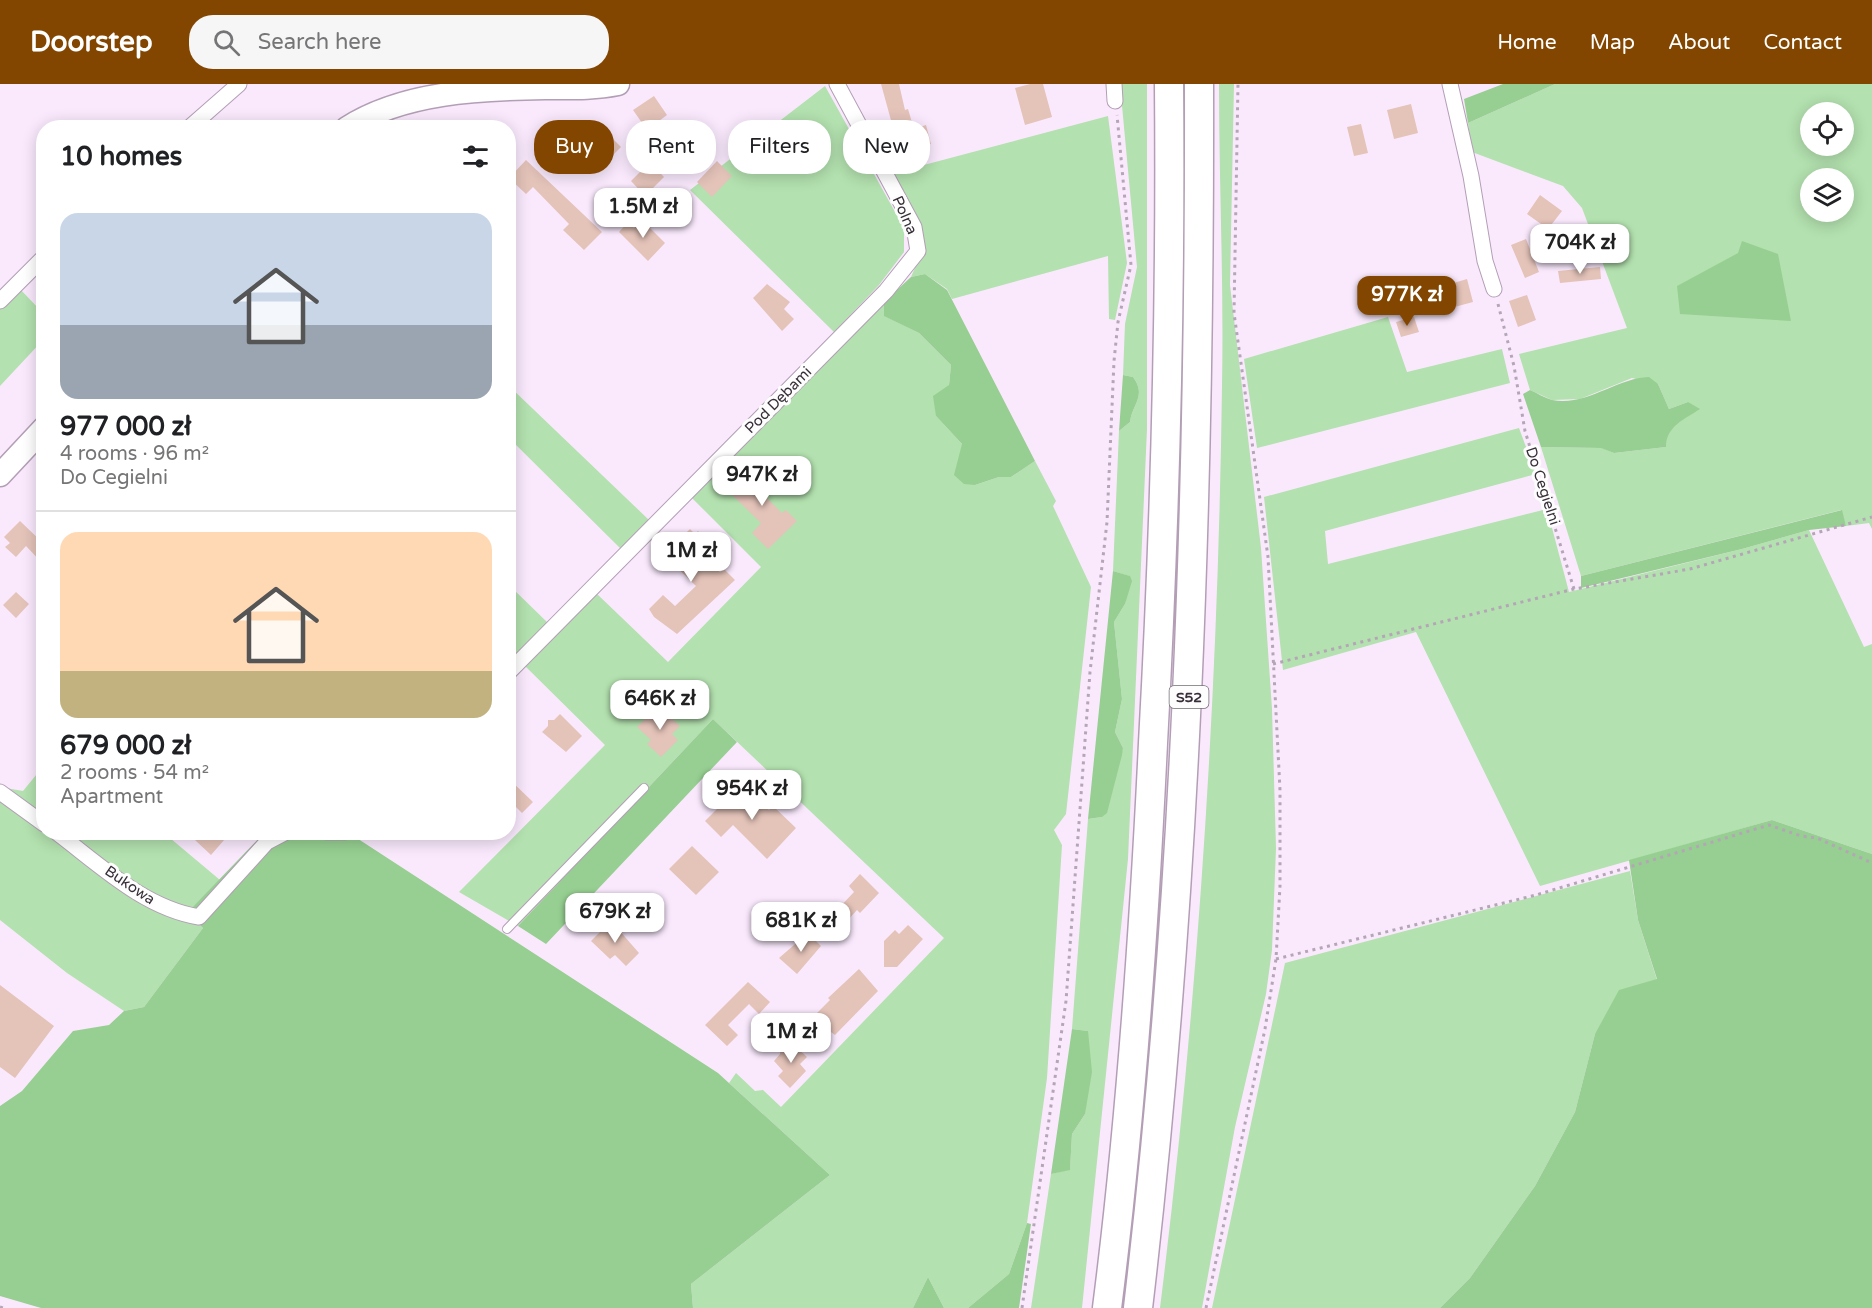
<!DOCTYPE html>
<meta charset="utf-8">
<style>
:root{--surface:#fff;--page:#f6f6f6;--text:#202124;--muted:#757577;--line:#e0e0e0;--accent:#824600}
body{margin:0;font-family:"Varela Round",sans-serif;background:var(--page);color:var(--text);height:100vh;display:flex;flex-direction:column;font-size:22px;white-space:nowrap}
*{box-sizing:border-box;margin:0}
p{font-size:20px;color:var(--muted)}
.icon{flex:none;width:33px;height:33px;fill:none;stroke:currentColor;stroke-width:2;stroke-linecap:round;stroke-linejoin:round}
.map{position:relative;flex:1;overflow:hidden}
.panel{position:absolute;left:36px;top:36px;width:480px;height:720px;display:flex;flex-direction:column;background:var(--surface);border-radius:24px;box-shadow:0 3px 15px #0003}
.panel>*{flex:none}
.guide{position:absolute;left:534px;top:36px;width:570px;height:54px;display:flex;gap:12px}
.controls{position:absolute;left:1800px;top:18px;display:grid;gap:12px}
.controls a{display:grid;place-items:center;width:54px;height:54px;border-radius:50%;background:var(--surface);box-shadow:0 3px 15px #0003;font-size:30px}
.price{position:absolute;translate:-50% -51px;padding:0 14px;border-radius:12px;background:#fff;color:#222;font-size:20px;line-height:39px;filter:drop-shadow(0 2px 3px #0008)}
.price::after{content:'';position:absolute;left:50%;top:36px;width:18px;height:14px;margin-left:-9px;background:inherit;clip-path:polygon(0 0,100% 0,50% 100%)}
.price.selected{background:var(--accent);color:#fff}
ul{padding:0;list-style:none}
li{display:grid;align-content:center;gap:12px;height:318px;padding:0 24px}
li+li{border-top:2px solid var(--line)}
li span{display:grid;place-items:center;height:186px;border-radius:18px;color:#555}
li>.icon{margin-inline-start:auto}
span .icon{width:108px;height:108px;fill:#fffc;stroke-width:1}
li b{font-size:26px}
h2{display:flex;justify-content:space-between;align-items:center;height:72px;padding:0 24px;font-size:26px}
.chip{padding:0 21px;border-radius:24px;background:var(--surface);box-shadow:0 3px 15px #0003;font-size:21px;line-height:54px}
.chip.selected{background:var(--accent);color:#fff}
header{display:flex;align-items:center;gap:36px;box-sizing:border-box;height:84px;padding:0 30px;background:var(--accent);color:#fff}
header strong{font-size:28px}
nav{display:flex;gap:33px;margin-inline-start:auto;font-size:21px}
.search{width:420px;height:54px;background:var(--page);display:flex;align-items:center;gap:15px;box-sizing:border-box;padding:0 21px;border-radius:24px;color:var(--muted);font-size:22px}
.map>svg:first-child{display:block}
.green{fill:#b3e1af;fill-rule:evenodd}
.forest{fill:#96cf91}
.building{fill:#e4c3b9}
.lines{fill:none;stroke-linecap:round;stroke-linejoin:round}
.lane-casing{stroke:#b39eb6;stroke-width:10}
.street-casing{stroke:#b39eb6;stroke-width:17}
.secondary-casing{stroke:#b39eb6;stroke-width:25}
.highway-casing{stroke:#b39eb6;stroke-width:31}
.path{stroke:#b4a6b6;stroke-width:3;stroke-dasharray:3 4.5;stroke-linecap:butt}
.lane{stroke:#fff;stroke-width:8}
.street{stroke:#fff;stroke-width:15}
.secondary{stroke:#fff;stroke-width:22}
.highway{stroke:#fff;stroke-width:28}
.labels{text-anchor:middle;stroke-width:6;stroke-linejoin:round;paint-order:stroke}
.shield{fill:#fdfdfd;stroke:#726d73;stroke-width:1.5}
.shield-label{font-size:14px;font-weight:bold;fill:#372f38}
.street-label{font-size:15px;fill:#372f38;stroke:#fdfdfd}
</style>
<header>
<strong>Doorstep</strong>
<div class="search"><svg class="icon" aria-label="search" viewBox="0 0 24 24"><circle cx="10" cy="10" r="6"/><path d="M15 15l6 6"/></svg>Search here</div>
<nav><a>Home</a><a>Map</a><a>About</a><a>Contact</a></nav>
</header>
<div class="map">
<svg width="1872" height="1224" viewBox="0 0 1872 1224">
<rect width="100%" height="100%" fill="#fae9fd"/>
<path class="green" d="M1120,0H1147V345L1128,775L1082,1224H1031L1051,1090L1070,1085L1072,1050L1085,1030L1088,947L1072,945L1088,735L1102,733L1123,664L1115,648L1122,615L1114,538L1125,520L1129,492L1113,487L1119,347L1130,338C1132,320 1147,312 1133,293L1123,291L1125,240L1137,183Z
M1219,0H1234L1230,201L1261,464L1272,625L1276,764L1272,866L1266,910L1235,1043L1202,1224H1160C1198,919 1218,610 1222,302C1224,202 1219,101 1219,0Z
M1555,0H1872V445L1869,439L1846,442L1841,426L1581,492L1541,363L1602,364L1614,369L1666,363V353L1688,318L1669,325L1658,300L1632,294L1580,315L1552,316L1530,306L1519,270L1627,244L1582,124L1563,102L1472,68L1468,39ZM1810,28H1844V62H1810ZM1810,94H1844V128H1810ZM1743,158L1791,237L1678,202L1739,169Z
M825,2L904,144V168L879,201L834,248L690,106Z
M1108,32L1127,179L1115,236L1109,235L1108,172L952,215L947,205L925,190L911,193L920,172L890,90Z
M18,203L43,229V256L0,302V223Z
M884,218L885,232L919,249L951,281L949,301L936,332L962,360L975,401L999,393H1011L1035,377L1056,417L1053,422L1091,503L1066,730L1054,746L1062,761L1047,994L1027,1139L1009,1190L968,1224H944L928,1193L913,1224H693L691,1200L830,1091L729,999L736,989L755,1007L763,1006L781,1023L944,854L713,635L518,842L459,808L605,661L524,581L596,509L668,578L761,483L691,413Z
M1388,233L1407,288L1502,265L1510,299L1257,364L1244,275Z
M508,301L649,436L621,465L509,354Z
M1519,344L1536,390L1325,447L1328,480L1547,425L1569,508L1742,465L1809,446L1864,563L1872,560V770L1772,736L1540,802L1416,548L1283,586L1264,413Z
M509,501L548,539L509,581Z
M41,685L44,687V748L164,749L220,796L187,829L203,844L144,923L124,927L67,889L0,836V703L23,707Z
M1630,787L1638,836L1657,896L1595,950L1575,1028L1535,1102L1470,1194L1440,1224H1212L1285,879Z"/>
<path class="forest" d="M1503,0H1555L1468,39L1464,15Z
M1742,157L1778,170L1791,237L1680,230L1677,202L1738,169Z
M925,190L947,206L1035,377L1011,393H999L975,401L964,400L954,391L962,360L936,332L933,312L949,301L951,281L919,249L884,232V218L911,193Z
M1123,291L1133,293C1147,312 1132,320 1130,338L1119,347Z
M1649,293L1658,300L1669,325L1688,318L1700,325C1685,335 1666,342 1666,363L1614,369L1601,364L1541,363L1523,310L1530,306C1537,309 1545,314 1552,316C1586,323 1616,294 1649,293Z
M1842,426L1846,442L1809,446L1742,465L1581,504V492Z
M1113,487L1130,492L1132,497L1125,520L1114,538L1122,615L1115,648L1123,664L1122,671L1107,729L1102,733L1088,735Z
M713,635L737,658L546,860L518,842Z
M1772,736L1872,770V1224H1440L1470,1194L1535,1102L1575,1028L1595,950L1619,906L1657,895L1638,836L1629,776Z
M264,749H349L718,989L830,1091L691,1200L693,1224H41L0,1212V1022L22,1007L73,947L109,941L124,927L144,923L203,844L187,829Z
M1072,945L1088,947L1092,988L1085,1030L1072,1050L1070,1086L1051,1090Z
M1027,1139L1031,1140L1019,1224H968L1009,1190Z
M928,1193L944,1224H913Z"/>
<path class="building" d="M881,0H899L905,26L908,25L914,45L926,41L931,60L900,69Z
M1030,0H1043L1052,33L1025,41L1015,4Z
M654,12L667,31L647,46L633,26Z
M1411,20L1418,49L1394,55L1387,26Z
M1361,40L1368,69L1354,72L1347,43Z
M602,44L621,63L604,80L585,62Z
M526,76L602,148L584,166L563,146L569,140L533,103L526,110L509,94Z
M717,77L732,92L712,113L697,98Z
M650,78L664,93L645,112L631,97Z
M1540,111L1562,127L1548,145L1527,130Z
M642,136L665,159L648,177L619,148L628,138L634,144Z
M1526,155L1539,188L1525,194L1511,161Z
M1600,183L1601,195L1560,199L1558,187Z
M1467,195L1473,218L1447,225L1440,203Z
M767,200L790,218L784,225L794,235L782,247L753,214Z
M1527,211L1536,236L1518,243L1509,217Z
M1414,233L1419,248L1401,253L1396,238Z
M753,382L759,387L762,384L772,395L760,407L782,429L786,426L797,437L768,465L752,449L761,439L728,407Z
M20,437L44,460V481L26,462L16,473L5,463L10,459L4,453Z
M690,445L695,450L698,447L709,459L700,468L720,488L724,485L735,496L677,550L654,533L649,525L663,511L675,522L696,502L664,471Z
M16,508L29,520L16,534L3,521Z
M658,622L680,642L672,650L678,656L661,673L647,660L651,656L637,643Z
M560,630L582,652L566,668L542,648L548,642V636H554Z
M508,694L533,718L522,729L508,715Z
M743,699L769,726L773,722L796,744L767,775L733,741L721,753L705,737Z
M202,748H231L211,771L195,756Z
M692,762L719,788L696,811L669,785Z
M860,790L879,809L860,829L857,826L846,838L835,828L854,808L849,802Z
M611,837L639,869L626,882L615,871L610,875L591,857Z
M908,841L923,855L897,883H884V857L895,846L899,850Z
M808,849L821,862L797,890L779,874Z
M859,885L878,907L835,951L812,934L830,916L828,914Z
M748,898L770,918L759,930L749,920L728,941L738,951L727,962L705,941Z
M0,901L54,942L15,994L0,983Z
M791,958L807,973L800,980L806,987L790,1004L778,992L783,987L774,977L780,970V964H785Z"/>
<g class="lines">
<g class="lane-casing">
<path id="lane" d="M507,845L644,704"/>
</g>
<g class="street-casing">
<path id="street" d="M1114,0L1115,17
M1450,0L1471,92L1485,177L1494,205
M189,44L239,0
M0,217L44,173
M508,589L886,207L918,167L914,143L837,0
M0,708L44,740
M56,748C100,781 144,824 199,833L267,758L286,748
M326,748H345"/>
</g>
<g class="secondary-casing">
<path id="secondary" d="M347,44C403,8 480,5 545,4C570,4 593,5 618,0
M0,391L44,344"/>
</g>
<g class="highway-casing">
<path id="highway" d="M1107,1224C1131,1036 1144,848 1153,659C1165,440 1171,220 1169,0
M1138,1224C1186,817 1200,409 1199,0"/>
</g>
<path class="path" d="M1498,220L1514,282L1525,347L1574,505
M1273,580L1574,505L1690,485L1872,433
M1276,875L1536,811L1769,741L1801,752L1817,754L1872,779
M0,1223L3,1224
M1022,1224L1066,917L1090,588L1107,438L1114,277L1118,238L1131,181L1117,31
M1206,1224L1265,945L1276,875L1280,802V706L1268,473L1234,229L1238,0"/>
<use href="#lane" class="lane"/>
<use href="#street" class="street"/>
<use href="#secondary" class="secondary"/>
<use href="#highway" class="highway"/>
</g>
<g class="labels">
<rect class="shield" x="1169.5" y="602" width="39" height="22" rx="4.5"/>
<g class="shield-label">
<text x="1189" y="618">S52</text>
</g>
<g class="street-label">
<text transform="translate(905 131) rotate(66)" y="5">Polna</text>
<text transform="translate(778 316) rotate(-45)" y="5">Pod Dębami</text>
<text transform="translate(1543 402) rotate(72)" y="5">Do Cegielni</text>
<text transform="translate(130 801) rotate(34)" y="5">Bukowa</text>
</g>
</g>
</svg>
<div class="controls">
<a><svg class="icon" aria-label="locate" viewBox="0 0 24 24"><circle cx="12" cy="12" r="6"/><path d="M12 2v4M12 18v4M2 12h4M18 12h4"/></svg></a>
<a><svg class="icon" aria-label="layers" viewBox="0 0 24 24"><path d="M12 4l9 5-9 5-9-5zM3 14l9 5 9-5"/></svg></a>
</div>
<b class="price" style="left:643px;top:155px">1.5M zł</b>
<b class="price" style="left:1580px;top:191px">704K zł</b>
<b class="price selected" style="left:1407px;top:243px">977K zł</b>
<b class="price" style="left:762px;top:423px">947K zł</b>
<b class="price" style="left:691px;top:499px">1M zł</b>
<b class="price" style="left:660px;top:647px">646K zł</b>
<b class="price" style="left:752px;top:737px">954K zł</b>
<b class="price" style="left:615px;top:860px">679K zł</b>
<b class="price" style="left:801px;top:869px">681K zł</b>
<b class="price" style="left:791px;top:980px">1M zł</b>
<div class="guide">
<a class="chip selected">Buy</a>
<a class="chip">Rent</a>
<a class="chip">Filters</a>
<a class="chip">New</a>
</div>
<section class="panel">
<h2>10 homes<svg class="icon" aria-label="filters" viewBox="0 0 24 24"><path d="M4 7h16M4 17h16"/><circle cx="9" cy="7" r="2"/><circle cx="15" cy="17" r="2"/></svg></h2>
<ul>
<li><span style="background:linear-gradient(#c9d6e8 60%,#9aa5b1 0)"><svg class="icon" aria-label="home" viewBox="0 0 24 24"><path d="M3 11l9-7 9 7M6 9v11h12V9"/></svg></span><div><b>977 000 zł</b><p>4 rooms · 96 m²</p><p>Do Cegielni</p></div></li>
<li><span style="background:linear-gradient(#ffd9b3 75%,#c2b280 0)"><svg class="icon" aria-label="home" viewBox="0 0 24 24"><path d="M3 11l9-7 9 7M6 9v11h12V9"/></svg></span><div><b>679 000 zł</b><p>2 rooms · 54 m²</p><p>Apartment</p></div></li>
</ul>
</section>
</div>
